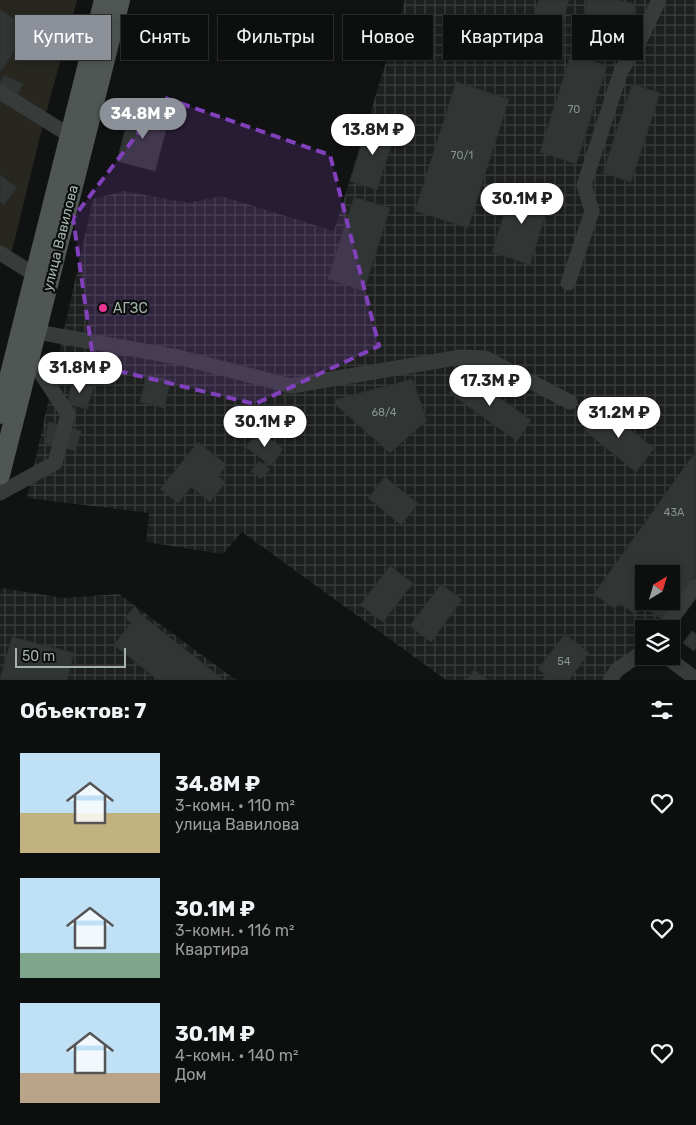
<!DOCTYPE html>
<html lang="ru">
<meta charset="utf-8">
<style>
:root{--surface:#0d0e0e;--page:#161717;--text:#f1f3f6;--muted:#9a9c9e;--line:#2d2e2e;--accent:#8c9099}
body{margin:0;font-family:Rubik,sans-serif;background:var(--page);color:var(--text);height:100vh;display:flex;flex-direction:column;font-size:19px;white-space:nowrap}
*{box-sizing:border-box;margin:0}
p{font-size:16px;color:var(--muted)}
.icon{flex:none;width:28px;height:28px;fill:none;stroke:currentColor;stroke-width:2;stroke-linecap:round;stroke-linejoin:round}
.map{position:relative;height:680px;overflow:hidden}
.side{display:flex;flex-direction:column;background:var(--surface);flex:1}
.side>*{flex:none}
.banner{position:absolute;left:15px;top:15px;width:666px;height:45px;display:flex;gap:10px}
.needle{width:32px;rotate:38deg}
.tools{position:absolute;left:635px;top:565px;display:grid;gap:10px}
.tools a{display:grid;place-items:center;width:45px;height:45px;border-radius:0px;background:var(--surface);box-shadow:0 2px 8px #0003,0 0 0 1px var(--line);font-size:25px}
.scale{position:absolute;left:15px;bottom:12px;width:111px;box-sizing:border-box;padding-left:5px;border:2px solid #a3b3ab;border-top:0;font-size:14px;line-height:18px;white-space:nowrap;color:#a3b3ab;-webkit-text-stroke:4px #0c0e0d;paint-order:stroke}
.price{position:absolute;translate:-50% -42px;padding:0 11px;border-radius:18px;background:#fff;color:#222;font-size:16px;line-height:32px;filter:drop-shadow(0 1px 2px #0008)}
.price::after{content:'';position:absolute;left:50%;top:30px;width:15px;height:11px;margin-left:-8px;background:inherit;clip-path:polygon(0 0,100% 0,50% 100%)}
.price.selected{background:var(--accent);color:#fff}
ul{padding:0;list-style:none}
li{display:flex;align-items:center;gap:15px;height:125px;padding:0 20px}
li span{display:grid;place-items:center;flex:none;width:140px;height:100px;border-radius:0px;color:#555}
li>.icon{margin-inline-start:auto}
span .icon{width:60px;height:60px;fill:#fffc;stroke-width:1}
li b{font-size:21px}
h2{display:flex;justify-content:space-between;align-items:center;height:60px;padding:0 20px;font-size:21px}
.chip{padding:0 18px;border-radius:0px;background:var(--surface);box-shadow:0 2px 8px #0003,0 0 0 1px var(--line);font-size:18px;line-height:45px}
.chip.selected{background:var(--accent);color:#fff}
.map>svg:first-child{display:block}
.industrial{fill:url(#industrial-grid);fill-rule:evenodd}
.garden{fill:#272720}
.building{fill:#313533;stroke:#2b2f2e;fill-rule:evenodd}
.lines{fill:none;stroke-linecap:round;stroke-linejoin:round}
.minor{stroke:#373c3b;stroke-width:15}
.major{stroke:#4f5653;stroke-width:20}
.marked{fill:#8140bc;fill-opacity:0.2;stroke:#8140bc;stroke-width:4;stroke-dasharray:10 6;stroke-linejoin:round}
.poi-dot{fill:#e73593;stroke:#0c0e0d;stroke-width:2}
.labels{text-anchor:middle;stroke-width:4.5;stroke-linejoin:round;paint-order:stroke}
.number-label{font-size:11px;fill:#86948d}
.street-label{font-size:14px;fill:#a3b3ab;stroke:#0c0e0d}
.poi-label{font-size:14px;fill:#a3b3ab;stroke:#0c0e0d;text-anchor:start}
</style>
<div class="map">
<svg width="696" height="680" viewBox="0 0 696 680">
<defs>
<pattern id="industrial-grid" width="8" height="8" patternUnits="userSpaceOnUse" patternTransform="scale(1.25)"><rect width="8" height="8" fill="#1d201f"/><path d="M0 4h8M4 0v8" fill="none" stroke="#3b3e3d"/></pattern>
</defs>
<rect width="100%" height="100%" fill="#111312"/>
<path class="industrial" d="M405,0H696V578L659,629H644V648L618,680H446L242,532L223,554L146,542L149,513L27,498L93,199L124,191L188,203L221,196L334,231ZM644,574H671V601H644Z
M2,588L63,598L119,594L236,680H0V593Z"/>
<path class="garden" d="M0,0H77L43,124L11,255L0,249Z"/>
<path class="building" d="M539,0H569L560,32L531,23Z
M587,0H617L636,4L630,30L582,20Z
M0,10L29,28L0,73Z
M571,54L607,66L576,164L540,152Z
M4,75L23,84L16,97L0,88V82Z
M456,82L509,99L468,228L415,211Z
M632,84L660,93L631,182L603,173Z
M131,108L169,118L155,171L117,161Z
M369,121L396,130L377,190L350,181Z
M0,175L17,187L4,205L0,201Z
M513,186L551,198L530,265L492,252Z
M354,197L390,208L364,291L328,279Z
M464,373L531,420L517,441L449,393Z
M147,374L171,380L164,408L140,402Z
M412,379L427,420L390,453L336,405L334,400Z
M73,380L94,385L87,409L67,404Z
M602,407L654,448L636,472L584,430Z
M49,422L81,431L76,451L44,443Z
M259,431L283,449L271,466L246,447Z
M198,442L227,465L218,476L226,482L210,502L191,487L178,503L160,489Z
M696,451V574L663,620L642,605L635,614L619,603L615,609L594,594ZM644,574H671V601H644Z
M259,461L270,469L261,479L251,471Z
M385,477L418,504L401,525L368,498Z
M390,566L413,583L383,622L360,605Z
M441,584L462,600L431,642L410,626Z
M135,606L140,614L224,680H158L114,645L131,623L125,618Z
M692,631L696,634V648L694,651L683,643Z
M565,634L589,653L569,680H542L546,675L538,669Z
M12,637L74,653L67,680H0Z
M474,670L488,680H466Z"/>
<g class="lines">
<path class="minor" d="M0,92L69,135
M0,253L35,275
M568,283L592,211L584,185L621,71L638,44L659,0
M37,332L178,357L291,386L461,357L485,358L570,402
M0,493L55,463L68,414L30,357
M664,629L696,586
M665,656L696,679
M610,680L617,670L644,651"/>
<path class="major" d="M0,414L104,0
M0,475L120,0"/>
</g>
<path class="marked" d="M165,98L330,155L379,346L255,404L94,365L73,218Z"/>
<circle class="poi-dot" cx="103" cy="308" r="5"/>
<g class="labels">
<g class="number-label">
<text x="574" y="113">70</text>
<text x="462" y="159">70/1</text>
<text x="384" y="416">68/4</text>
<text x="674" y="516">43А</text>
<text x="564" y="665">54</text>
</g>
<g class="street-label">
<text transform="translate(60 238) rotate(-76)" y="5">улица Вавилова</text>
</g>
<g class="poi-label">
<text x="113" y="313">АГЗС</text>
</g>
</g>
</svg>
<div class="tools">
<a><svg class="needle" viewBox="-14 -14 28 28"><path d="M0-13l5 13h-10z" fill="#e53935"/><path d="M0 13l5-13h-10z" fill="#9a9c9e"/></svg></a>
<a><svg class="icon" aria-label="layers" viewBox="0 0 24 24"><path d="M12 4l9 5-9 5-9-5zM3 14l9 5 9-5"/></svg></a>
</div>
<div class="scale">50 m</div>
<b class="price selected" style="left:143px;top:140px">34.8M ₽</b>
<b class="price" style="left:373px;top:156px">13.8M ₽</b>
<b class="price" style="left:522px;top:225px">30.1M ₽</b>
<b class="price" style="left:80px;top:394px">31.8M ₽</b>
<b class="price" style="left:490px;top:407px">17.3M ₽</b>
<b class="price" style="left:619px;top:439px">31.2M ₽</b>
<b class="price" style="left:265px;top:448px">30.1M ₽</b>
<div class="banner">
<a class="chip selected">Купить</a>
<a class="chip">Снять</a>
<a class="chip">Фильтры</a>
<a class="chip">Новое</a>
<a class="chip">Квартира</a>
<a class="chip">Дом</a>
</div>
</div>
<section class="side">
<h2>Объектов: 7<svg class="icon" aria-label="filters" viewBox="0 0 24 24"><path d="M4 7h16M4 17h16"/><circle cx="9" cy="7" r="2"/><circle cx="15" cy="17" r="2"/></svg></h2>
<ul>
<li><span style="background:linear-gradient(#bfe0f5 60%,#c2b280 0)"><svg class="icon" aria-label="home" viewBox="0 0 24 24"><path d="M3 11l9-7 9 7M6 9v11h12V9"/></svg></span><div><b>34.8M ₽</b><p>3-комн. · 110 m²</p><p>улица Вавилова</p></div><svg class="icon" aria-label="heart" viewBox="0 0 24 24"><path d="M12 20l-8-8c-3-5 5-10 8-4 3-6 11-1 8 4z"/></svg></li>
<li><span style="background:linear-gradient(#bfe0f5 75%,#7fa58c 0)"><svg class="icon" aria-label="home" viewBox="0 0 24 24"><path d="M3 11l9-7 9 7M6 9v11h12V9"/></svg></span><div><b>30.1M ₽</b><p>3-комн. · 116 m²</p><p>Квартира</p></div><svg class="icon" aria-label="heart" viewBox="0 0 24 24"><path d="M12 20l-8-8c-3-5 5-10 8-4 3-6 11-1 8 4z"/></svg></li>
<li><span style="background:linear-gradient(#bfe0f5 70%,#b9a48a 0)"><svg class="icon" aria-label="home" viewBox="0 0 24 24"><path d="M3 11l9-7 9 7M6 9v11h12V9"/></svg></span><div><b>30.1M ₽</b><p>4-комн. · 140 m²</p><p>Дом</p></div><svg class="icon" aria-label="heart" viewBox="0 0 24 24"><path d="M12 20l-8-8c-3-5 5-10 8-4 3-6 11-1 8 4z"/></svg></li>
</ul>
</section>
